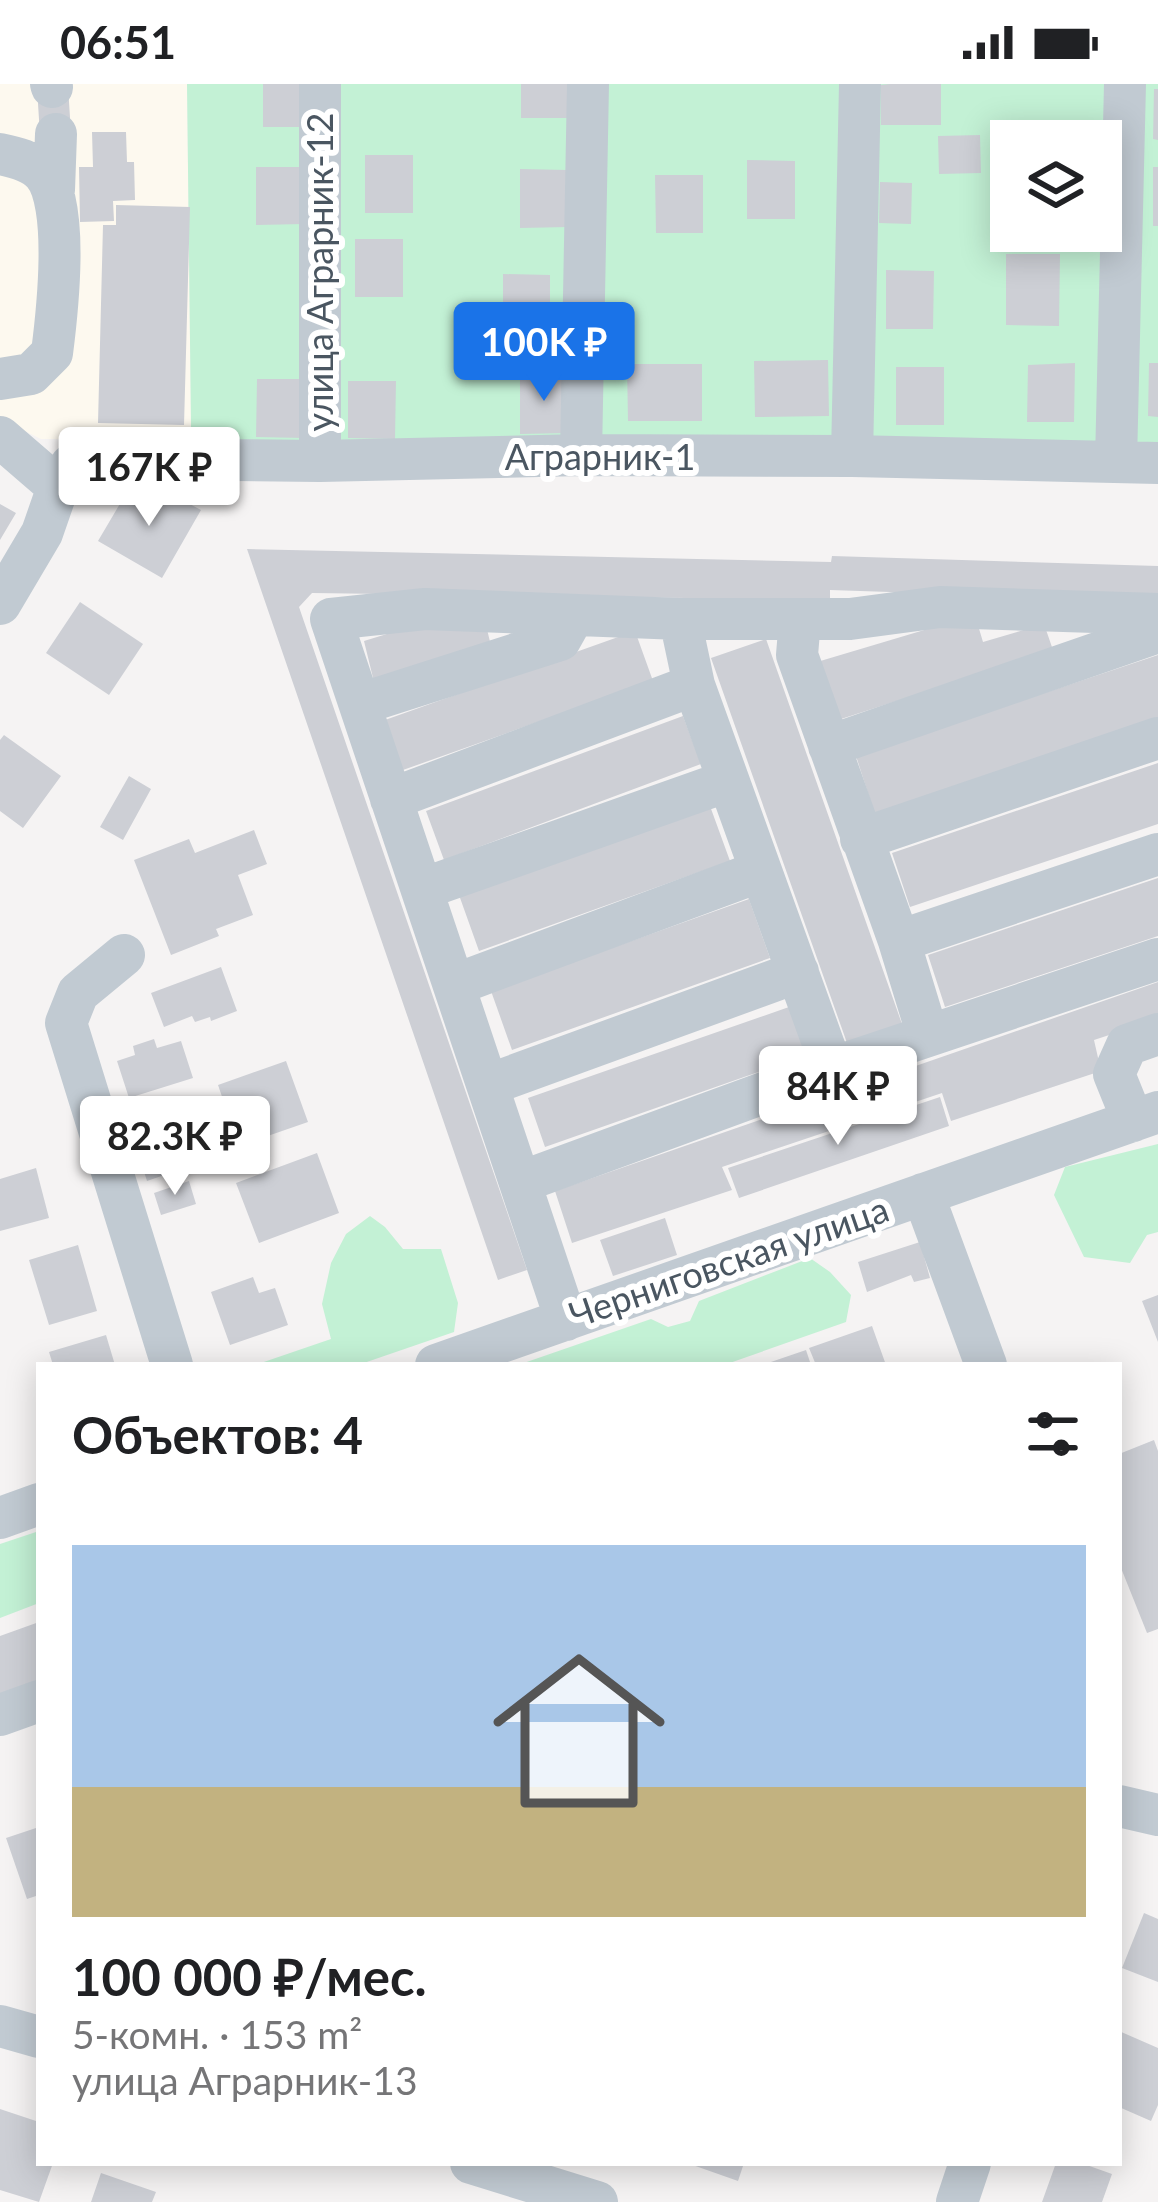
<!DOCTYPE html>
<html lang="ru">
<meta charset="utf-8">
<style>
:root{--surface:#fff;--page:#f6f6f6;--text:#202124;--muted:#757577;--line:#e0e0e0;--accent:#1a73e8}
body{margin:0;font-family:Lato,sans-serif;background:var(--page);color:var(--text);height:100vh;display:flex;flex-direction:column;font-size:45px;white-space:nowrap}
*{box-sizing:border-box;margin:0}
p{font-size:39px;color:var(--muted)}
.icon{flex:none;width:66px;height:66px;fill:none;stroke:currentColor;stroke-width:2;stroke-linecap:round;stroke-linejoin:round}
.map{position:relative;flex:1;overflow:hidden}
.side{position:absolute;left:36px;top:1278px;width:1086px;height:804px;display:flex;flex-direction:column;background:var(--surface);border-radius:0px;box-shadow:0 6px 30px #0003}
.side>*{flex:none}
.fabs{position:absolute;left:990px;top:36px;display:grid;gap:24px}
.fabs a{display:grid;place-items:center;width:132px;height:132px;border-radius:0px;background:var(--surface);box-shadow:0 6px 30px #0003;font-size:60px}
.price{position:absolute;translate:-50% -102px;padding:0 27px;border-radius:12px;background:#fff;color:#222;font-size:39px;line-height:78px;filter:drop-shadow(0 3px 6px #0008)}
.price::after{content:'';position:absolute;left:50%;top:72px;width:36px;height:27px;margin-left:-18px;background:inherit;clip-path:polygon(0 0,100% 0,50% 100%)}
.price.on{background:var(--accent);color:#fff}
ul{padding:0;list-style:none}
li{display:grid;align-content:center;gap:24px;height:636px;padding:0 36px}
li+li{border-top:3px solid var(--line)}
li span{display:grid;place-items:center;height:372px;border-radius:0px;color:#555}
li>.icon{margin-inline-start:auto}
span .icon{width:216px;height:216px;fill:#fffc;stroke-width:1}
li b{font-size:51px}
h2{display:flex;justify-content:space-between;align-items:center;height:144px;padding:0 36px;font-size:51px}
.status{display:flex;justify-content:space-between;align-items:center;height:84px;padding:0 60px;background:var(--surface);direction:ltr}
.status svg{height:33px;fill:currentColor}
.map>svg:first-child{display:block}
.commercial{fill:#fdf9ef}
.green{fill:#c3f1d5;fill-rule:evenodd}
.building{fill:#cdcfd5}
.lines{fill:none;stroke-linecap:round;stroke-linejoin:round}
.minor{stroke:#c1cad2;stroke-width:42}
.labels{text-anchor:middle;stroke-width:12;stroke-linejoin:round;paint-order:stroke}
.street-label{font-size:36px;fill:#4a5661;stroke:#fff}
</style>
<div class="status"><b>06:51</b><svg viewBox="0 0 49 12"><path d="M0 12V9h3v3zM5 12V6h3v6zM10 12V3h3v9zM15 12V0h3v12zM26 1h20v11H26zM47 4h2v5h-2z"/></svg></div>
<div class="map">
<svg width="1158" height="2118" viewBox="0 0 1158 2118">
<rect width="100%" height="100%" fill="#f5f3f3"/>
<path class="commercial" d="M0,0H187L191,343L185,356L41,355L0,335Z"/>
<path class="green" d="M187,0H1158V391L235,385L191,343ZM1011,57H1101V147H1011Z
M1158,1060V1148L1147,1151L1130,1179L1084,1173L1054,1111L1065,1083Z
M370,1132L385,1143L403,1165H441L458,1219L454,1248L358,1281H255L331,1255L322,1220L331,1179L346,1150Z
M810,1174L830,1188L851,1211L846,1238L724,1281H518L651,1235L668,1243L690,1237L699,1217Z
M39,1447V1519L0,1534V1460Z"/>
<path class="building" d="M263,0H310V43H263Z
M521,0H568V34H521Z
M890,0H941V41H881V1Z
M68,2L71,49L40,51L37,4Z
M1154,5H1158V56L1153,55Z
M1008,46L1066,48L1065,57H1008Z
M92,48H126L127,78H134L135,116L113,117L114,137L80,138L79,83H93Z
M980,51L981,89L939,90L938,52Z
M365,71H413V129H365Z
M747,76L795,77V135H747Z
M256,83H303L304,140L256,141Z
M1153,83H1158V142H1153Z
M520,85L568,86V143L520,144Z
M655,91H703V149H656Z
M880,98L912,99L911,140L879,139Z
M116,121L190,123L184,341L98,339L103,141H116Z
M355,155H403V213H355Z
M1006,170H1060L1059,242L1006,241Z
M886,186L934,187L933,245H886Z
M503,190L550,191V249H503Z
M828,276L829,332L755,333L754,277Z
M1075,279L1074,338H1027L1028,281Z
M1149,279H1158V333L1148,332Z
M627,280H702V337H628Z
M896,283H944V341H896Z
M520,291L568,292V349L520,350Z
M257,295H304V354L256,353Z
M348,297H396L395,355L348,354Z
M131,401L163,419L169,409L201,426L162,494L98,457Z
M0,420L16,429L0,456Z
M247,465L831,478L832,472L1158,482V517L830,506V516L312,509L299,523L527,1186L498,1196Z
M80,518L143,560L109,611L46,569Z
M977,538L983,558L1044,540L1053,566L838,636L817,578L941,541Z
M486,541L491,562L374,598L364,557L413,542Z
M635,547L653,597L403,686L385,636Z
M766,555L902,940L847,959L711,574Z
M1158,571V637L876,734L856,672Z
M683,632L701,680L444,776L426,727Z
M4,651L61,692L23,744L0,727V656Z
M1158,679V740L910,823L892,769Z
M129,692L151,705L123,756L100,743Z
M710,722L730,777L479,867L459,811Z
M254,746L267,780L238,791L253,831L216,845L219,852L171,871L134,776L189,755L195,769Z
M1158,794V852L945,923L928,871Z
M749,815L770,874L512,966L491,907Z
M221,883L237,927L211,937L210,933L195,938L192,932L164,943L151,909Z
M1158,898V935L1094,956L1101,987L951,1037L942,1009L722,1083L732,1106L572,1159L555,1107Z
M789,923L807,971L545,1063L528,1014Z
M154,955L157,964L181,957L193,994L129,1014L117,977L135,971L133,962Z
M286,977L308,1038L239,1062L218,1001Z
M940,1013L949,1042L739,1114L728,1084Z
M157,1053L170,1089L147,1097L135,1060Z
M317,1069L339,1129L259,1159L236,1099Z
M36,1084L49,1134L0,1147V1095Z
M189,1097L196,1120L161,1131L154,1109Z
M665,1134L677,1171L613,1192L600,1156Z
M920,1158L930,1194L914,1198L911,1191L867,1208L858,1178Z
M78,1161L97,1227L49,1241L29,1176Z
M253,1193L259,1209L275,1204L288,1241L230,1261L211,1208Z
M1158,1211V1258L1142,1217Z
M872,1242L886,1281H816L809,1264Z
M106,1251L115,1281H53L49,1268Z
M806,1266L811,1281H765V1280Z
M1154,1356L1158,1367V1545L1147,1549L1119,1479V1370Z
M39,1538V1606L0,1619V1552Z
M39,1743V1811L27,1815L6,1754Z
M1144,1829L1158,1835V1898L1122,1884Z
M1119,1947L1158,1964V2021L1151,2037L1119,2023Z
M0,2025L39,2038V2079H53L39,2118L0,2106Z
M687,2079H744L738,2097Z
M1056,2079H1081L1112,2090L1102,2118H1042Z
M101,2089L156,2108L152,2118H91Z"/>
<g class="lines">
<path class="minor" d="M51,0L52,3
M0,70C15,73 32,77 43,89C70,119 57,230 52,269L31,290L0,295
M54,106L56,50
M0,353L58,403
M581,371L588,0
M852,372L860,0
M320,377V0
M1116,378L1125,0
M0,520L42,449L58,403L71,381L93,370L138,367L235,376L320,377L581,371L852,372L1158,379
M680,535L694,601L832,984
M800,535L797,571L899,857L928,952
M360,620L560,556L574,531
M829,662L1158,548
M391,715L694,601
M861,755L1158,654
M422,805L728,697
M899,857L1158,770
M124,871L78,909L66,939L172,1281
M454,901L761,787
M488,1001L798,888
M1133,1037L1114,990L1127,961L1158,950
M521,1098L832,984L1158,875
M923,1110L986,1281
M566,1236L331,535L425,525L680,535H850L940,523L1158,530
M436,1281L1158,1028
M0,1434L39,1420
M0,1631L39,1617
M1119,1722L1158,1731
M0,1942L39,1953
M471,2079L597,2118
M957,2118L970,2079"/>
</g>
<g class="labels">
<g class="street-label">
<text transform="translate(320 188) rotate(-90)" y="13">улица Аграрник-12</text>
<text x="600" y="386">Аграрник-1</text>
<text transform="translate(729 1178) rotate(-19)" y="13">Черниговская улица</text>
</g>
</g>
</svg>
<div class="fabs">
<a><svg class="icon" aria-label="layers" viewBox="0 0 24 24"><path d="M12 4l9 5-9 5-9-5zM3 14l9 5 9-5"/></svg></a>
</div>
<b class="price on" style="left:544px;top:320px">100K ₽</b>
<b class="price" style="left:149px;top:445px">167K ₽</b>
<b class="price" style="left:838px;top:1064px">84K ₽</b>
<b class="price" style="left:175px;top:1114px">82.3K ₽</b>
<section class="side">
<h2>Объектов: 4<svg class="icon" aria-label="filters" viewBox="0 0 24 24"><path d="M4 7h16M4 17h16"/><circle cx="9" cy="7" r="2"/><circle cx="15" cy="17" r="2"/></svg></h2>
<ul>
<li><span style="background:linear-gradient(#a9c7e8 65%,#c2b280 0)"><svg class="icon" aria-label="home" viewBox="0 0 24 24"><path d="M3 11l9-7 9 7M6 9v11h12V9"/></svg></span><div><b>100 000 ₽/мес.</b><p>5-комн. · 153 m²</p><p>улица Аграрник-13</p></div></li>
</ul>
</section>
</div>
